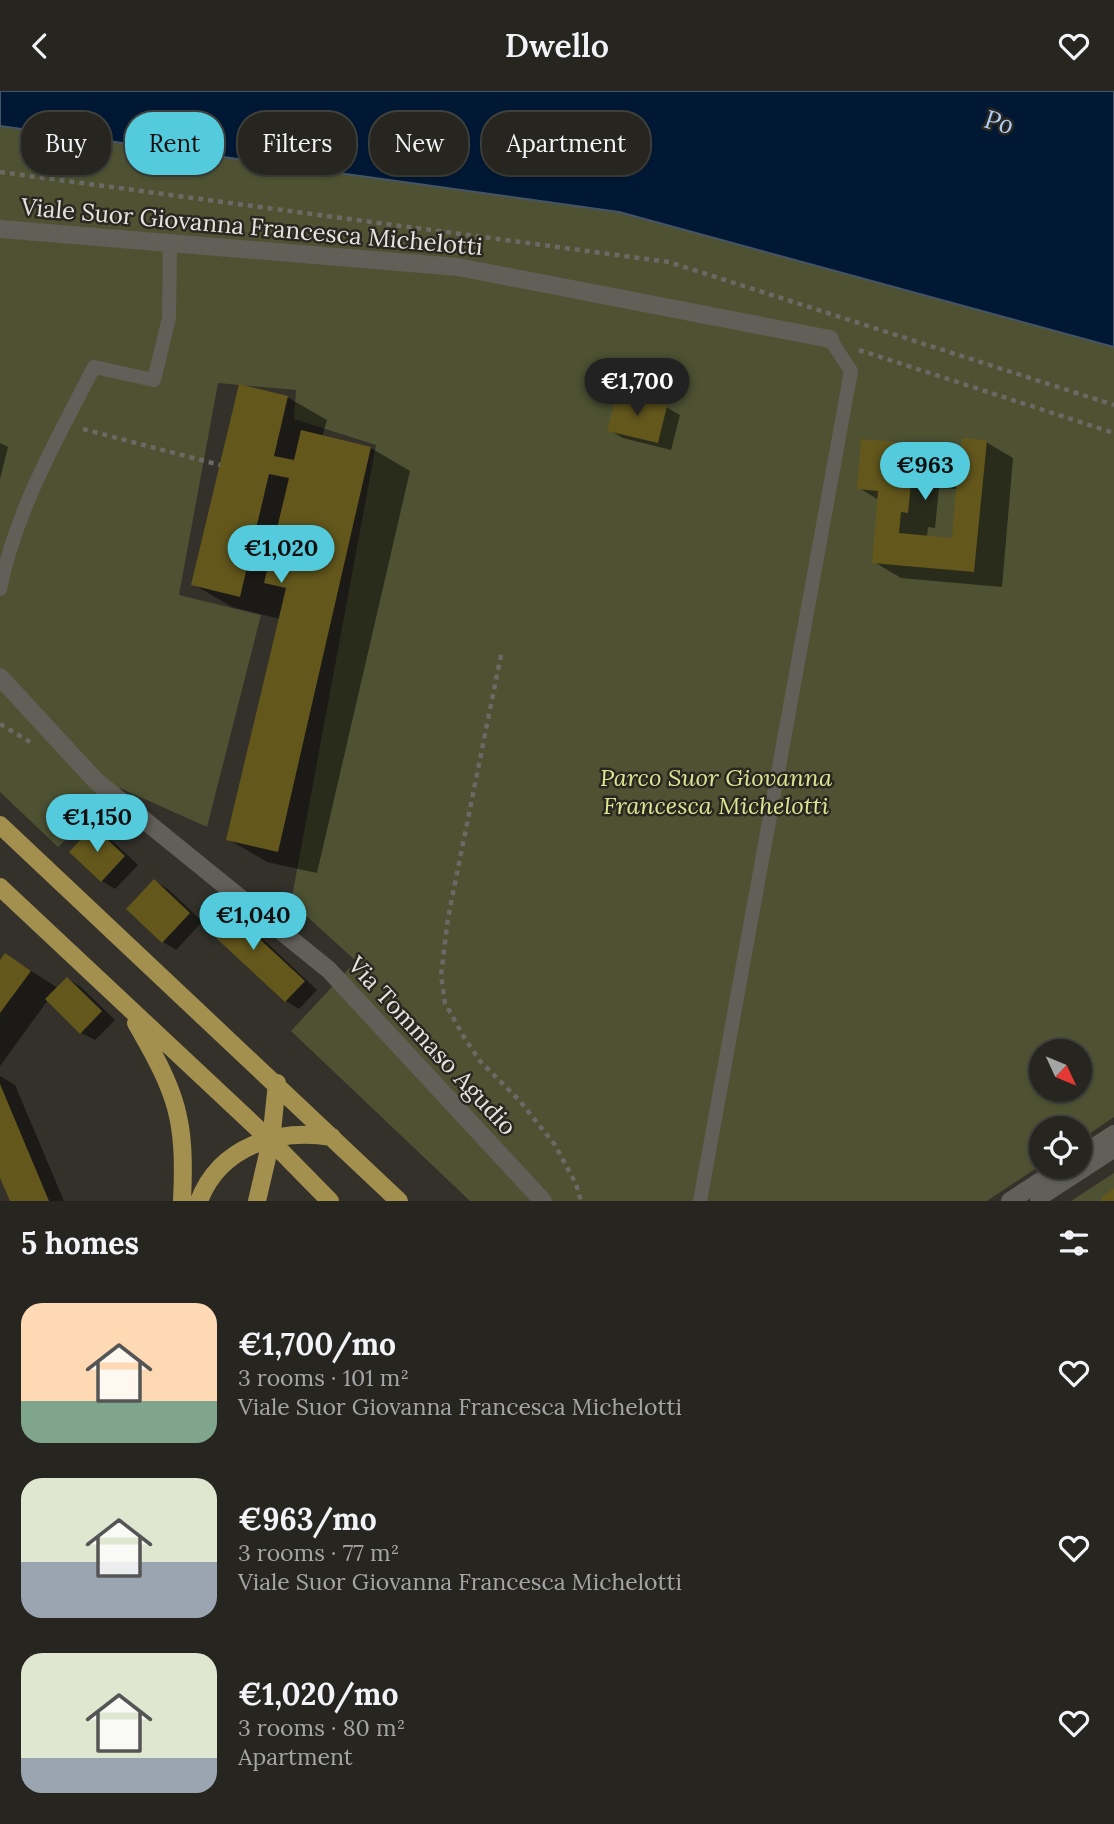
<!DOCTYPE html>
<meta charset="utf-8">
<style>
:root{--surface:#262520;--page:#2e2d29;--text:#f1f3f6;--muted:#a4a5a5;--line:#42423e;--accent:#54cadd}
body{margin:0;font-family:Lora,serif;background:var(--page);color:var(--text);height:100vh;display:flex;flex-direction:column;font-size:26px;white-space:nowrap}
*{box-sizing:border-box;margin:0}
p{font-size:23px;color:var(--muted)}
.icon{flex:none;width:38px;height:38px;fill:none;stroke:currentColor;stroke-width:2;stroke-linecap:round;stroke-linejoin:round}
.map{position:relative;height:1110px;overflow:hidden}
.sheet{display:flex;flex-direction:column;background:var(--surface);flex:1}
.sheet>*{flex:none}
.top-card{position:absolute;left:21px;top:21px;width:700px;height:63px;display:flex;gap:14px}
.needle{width:46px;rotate:134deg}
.fabs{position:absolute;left:1029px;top:948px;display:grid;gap:14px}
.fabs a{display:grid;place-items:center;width:63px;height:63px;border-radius:50%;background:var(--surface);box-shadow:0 2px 5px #0004,0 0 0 2px var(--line);font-size:35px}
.price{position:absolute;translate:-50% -60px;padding:0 16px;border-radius:24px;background:var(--accent);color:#111;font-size:23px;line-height:46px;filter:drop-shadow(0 2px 4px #0008)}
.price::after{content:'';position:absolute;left:50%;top:42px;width:21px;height:16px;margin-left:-10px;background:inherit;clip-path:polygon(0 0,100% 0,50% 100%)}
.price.active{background:#222;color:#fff}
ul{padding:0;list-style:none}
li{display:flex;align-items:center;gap:21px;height:175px;padding:0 21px}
li span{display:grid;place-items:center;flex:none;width:196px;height:140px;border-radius:21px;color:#555}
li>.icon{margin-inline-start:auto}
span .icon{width:84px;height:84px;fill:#fffc;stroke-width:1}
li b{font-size:30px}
h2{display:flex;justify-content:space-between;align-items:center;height:84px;padding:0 21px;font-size:30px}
.chip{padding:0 24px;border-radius:28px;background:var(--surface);box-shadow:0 2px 5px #0004,0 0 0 2px var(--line);font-size:24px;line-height:63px}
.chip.active{background:var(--accent);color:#111}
header{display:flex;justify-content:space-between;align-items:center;height:91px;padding:0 21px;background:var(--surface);font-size:32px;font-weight:600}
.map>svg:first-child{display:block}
.green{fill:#4e5233;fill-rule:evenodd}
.water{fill:#011834;stroke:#455567;stroke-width:2}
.shadow{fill:#0007;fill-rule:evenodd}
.building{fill:#63571c;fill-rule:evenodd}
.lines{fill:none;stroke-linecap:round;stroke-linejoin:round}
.path{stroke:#6b6963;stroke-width:4.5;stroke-dasharray:5 5;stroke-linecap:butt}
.lane{stroke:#615f57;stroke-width:14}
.street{stroke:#615f57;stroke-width:18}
.primary{stroke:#a3904e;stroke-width:18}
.labels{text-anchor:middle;stroke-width:5;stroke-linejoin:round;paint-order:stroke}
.street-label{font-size:24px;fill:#e4e3de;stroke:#292720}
.park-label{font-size:24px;font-style:italic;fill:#dae691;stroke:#292720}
.water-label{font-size:26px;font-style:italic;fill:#adcdf4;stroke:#292720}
</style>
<header><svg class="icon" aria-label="back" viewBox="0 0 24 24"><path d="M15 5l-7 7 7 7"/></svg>Dwello<svg class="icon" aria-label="heart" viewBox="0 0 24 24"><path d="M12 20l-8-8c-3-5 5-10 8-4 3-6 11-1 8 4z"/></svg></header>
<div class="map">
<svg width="1114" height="1110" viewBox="0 0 1114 1110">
<rect width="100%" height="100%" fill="#33312a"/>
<path class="green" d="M0,0L108,15L1114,222V1026L1080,1049V1038H1041V1074L987,1110H470L291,940L356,870L291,811L376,354L294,328L296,299L218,292L179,504L261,524L207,736L120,697L58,756L0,701ZM1041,961H1080V999H1041Z
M1114,1082V1110H1071Z"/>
<path class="water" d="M0,0H1114V256L619,121L0,35Z"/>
<path class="shadow" d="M287,306L327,329L322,346L371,357L410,380L317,782L267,771L228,748L280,528L232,516L193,493Z
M666,316L680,324L671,359L623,347L609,339Z
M986,351L1013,367L1002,496L901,487L874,471L879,409L859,397ZM939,397L957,398L953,449L927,446L928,436L935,437Z
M0,352L8,356L0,388Z
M94,737L107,745L138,774L115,798L102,790Z
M154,790L168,798L204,832L221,814L235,822L317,899L299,918L286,910L202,831L176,859L163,851Z
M6,864L58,897L68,888L81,896L115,929L95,949L81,942L48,909L0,975V872Z
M0,985L15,994L64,1110H12L0,1082Z"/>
<path class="building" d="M239,293L288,305L274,365L294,369L301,339L371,356L278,761L226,749L286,497L264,492L289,387L269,383L240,506L191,494Z
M617,302L667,315L658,352L607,340Z
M962,347L987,349L974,481L872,472L878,400L857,398L861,348L961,357ZM912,382L957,386L952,447L899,442L901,421L908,422Z
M93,735L125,765L101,791L69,761Z
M154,788L190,822L162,852L126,818Z
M221,812L305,890L285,911L201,833Z
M5,862L31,880L0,922V869Z
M67,886L102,920L80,943L45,908Z
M0,993L49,1110H10L0,1087Z
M1114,1097V1110H1101L1102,1106Z"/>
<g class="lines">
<path class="path" d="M0,81L669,171L1114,314
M859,259L1114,342
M83,338L220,374
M501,564L448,827L441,884L445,912L465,948L480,970L519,1009L555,1054L576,1093L581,1110
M0,633L32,652"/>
<path class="lane" d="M0,498C16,419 57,348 94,276L154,289L169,227L170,153
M700,1110L851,280L830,248
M1037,1110L1114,1060"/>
<path class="street" d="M0,138L458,176L830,248
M0,586L96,690L329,879L543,1110
M1080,1065L1114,1043
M1010,1110L1062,1076"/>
<path class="primary" d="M0,734L399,1110
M0,796L271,1050L330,1110
M136,932C177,1003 186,1027 182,1110
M199,1110C220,1055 278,1037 332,1046
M257,1110L271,1050L277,992"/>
</g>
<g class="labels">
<g class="street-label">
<text transform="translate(252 136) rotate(5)" y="8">Viale Suor Giovanna Francesca Michelotti</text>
<text transform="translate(432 955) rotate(47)" y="8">Via Tommaso Agudio</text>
</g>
<g class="park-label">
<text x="716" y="695">Parco Suor Giovanna<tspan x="716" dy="28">Francesca Michelotti</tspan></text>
</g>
<g class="water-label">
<text transform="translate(999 31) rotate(15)" y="9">Po</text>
</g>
</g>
</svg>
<div class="fabs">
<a><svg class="needle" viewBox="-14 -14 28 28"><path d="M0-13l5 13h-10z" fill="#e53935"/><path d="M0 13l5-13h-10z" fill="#a4a5a5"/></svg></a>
<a><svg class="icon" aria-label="locate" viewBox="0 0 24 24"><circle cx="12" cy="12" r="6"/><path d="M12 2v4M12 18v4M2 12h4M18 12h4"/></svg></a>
</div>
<b class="price active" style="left:637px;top:327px">€1,700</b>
<b class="price" style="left:925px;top:411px">€963</b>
<b class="price" style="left:281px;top:494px">€1,020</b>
<b class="price" style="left:97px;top:763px">€1,150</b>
<b class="price" style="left:253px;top:861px">€1,040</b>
<div class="top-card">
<a class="chip">Buy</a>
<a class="chip active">Rent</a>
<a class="chip">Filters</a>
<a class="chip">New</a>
<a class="chip">Apartment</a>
</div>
</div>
<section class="sheet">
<h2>5 homes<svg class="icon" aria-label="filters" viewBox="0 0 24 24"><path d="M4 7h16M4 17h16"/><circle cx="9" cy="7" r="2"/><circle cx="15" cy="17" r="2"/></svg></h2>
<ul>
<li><span style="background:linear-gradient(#ffd9b3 70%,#7fa58c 0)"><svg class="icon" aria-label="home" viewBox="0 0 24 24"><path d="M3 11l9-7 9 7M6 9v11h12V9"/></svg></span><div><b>€1,700/mo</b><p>3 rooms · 101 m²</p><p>Viale Suor Giovanna Francesca Michelotti</p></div><svg class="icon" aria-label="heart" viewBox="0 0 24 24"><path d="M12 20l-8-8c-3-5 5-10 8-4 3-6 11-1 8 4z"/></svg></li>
<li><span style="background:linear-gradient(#dfe7d0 60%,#9aa5b1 0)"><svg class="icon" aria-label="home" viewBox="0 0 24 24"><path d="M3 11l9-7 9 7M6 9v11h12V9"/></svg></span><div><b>€963/mo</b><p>3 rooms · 77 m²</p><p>Viale Suor Giovanna Francesca Michelotti</p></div><svg class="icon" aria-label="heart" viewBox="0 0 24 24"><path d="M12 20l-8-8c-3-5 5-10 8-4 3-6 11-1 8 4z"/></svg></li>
<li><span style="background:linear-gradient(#dfe7d0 75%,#9aa5b1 0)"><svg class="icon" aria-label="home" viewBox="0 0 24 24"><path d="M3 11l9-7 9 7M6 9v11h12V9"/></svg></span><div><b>€1,020/mo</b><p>3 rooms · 80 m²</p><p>Apartment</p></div><svg class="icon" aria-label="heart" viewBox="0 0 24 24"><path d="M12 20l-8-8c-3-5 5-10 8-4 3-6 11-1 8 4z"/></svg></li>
</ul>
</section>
